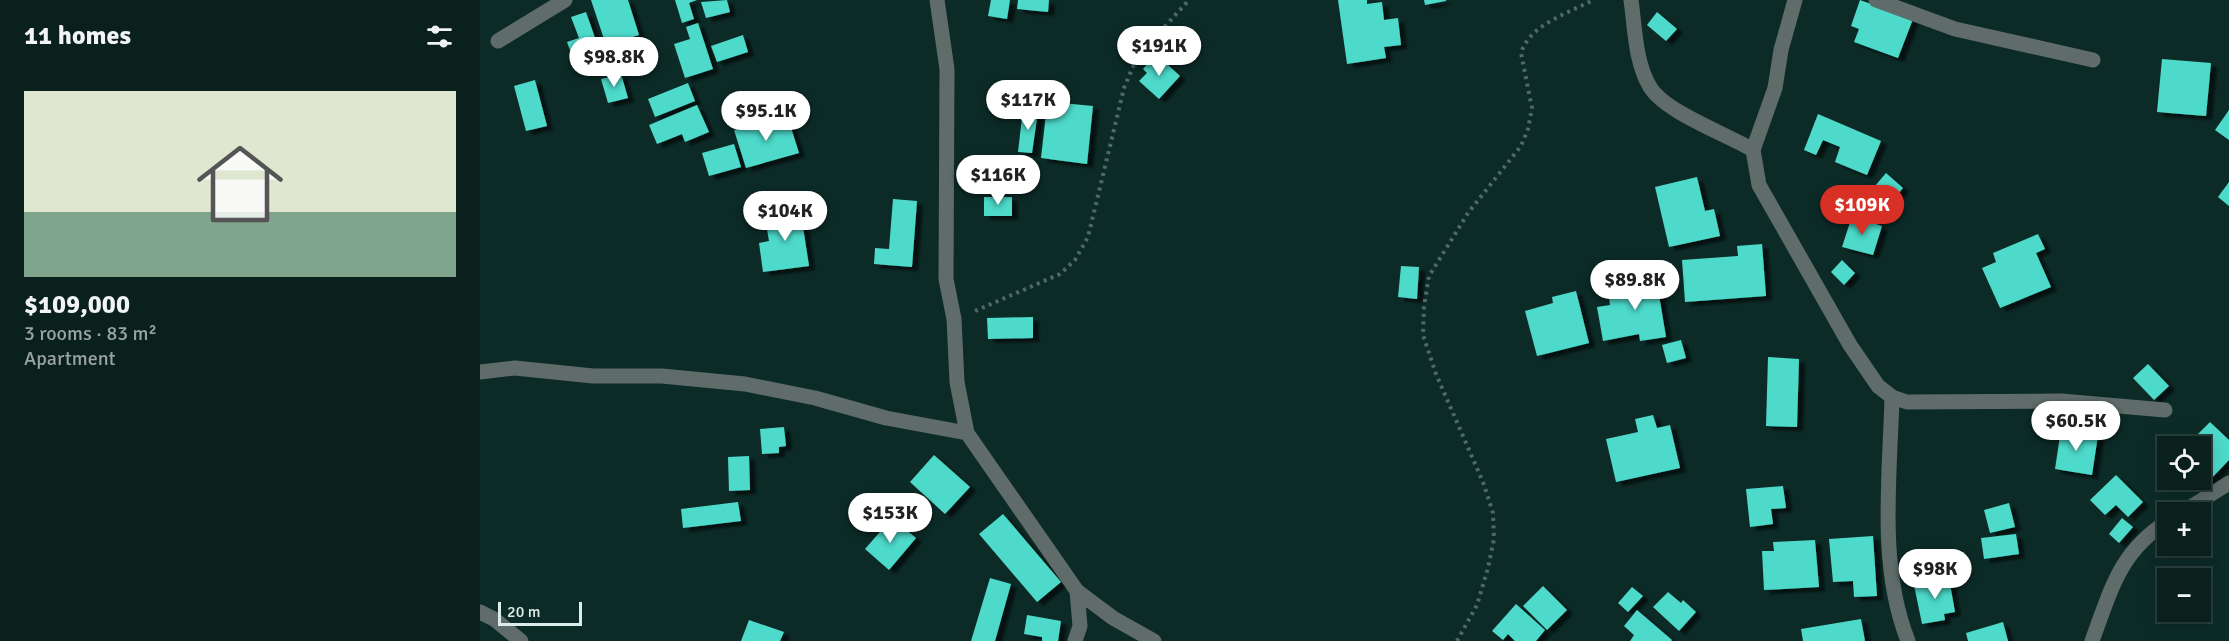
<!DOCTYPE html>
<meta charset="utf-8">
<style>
:root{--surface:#09201d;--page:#172d2a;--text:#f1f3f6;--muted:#99a3a4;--line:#293e3b;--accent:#d93025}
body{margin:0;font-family:Signika,sans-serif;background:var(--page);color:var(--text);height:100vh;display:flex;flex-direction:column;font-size:22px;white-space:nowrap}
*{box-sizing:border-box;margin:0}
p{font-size:20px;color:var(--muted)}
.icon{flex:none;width:33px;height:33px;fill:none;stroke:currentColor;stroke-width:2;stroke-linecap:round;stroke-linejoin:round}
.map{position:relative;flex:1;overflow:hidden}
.details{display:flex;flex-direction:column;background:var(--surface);width:480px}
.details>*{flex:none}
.tools{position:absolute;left:1677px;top:436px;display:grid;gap:12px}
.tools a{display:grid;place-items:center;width:54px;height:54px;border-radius:0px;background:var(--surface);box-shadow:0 3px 15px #0003,0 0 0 2px var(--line);font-size:30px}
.scale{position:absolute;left:18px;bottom:15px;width:84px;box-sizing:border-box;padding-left:6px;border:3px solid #dbece9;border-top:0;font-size:16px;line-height:21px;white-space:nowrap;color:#dbece9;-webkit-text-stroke:4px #0c2b27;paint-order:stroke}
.price{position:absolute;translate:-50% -51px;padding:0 14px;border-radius:21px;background:#fff;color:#222;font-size:20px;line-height:39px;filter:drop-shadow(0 2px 3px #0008)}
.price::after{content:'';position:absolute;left:50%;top:36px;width:18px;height:14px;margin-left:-9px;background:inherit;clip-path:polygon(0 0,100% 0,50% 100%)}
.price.on{background:var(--accent);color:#fff}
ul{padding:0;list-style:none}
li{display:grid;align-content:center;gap:12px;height:318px;padding:0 24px}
li span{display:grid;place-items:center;height:186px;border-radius:0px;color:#555}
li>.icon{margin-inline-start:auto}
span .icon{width:108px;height:108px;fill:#fffc;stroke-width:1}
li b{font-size:26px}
h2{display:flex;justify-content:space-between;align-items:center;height:72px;padding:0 24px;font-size:26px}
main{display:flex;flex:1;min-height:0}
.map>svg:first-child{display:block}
.building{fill:#4ddaca;filter:url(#shadow)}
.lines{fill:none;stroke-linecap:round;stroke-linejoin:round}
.path{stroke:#4f6a66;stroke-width:4;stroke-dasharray:3 4.5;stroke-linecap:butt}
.minor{stroke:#5f6c6a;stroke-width:15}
</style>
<main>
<section class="details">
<h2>11 homes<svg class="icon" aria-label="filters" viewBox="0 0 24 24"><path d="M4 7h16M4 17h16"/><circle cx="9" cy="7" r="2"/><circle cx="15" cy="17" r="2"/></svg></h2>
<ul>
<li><span style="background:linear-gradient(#dfe7d0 65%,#7fa58c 0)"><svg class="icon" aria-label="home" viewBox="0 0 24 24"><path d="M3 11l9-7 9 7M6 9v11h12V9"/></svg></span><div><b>$109,000</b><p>3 rooms · 83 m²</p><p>Apartment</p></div></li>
</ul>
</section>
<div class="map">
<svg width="1749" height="641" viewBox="0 0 1749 641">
<defs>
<filter id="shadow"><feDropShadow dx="6" dy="4" stdDeviation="1.5" flood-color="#0009"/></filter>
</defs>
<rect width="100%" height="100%" fill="#0c2b27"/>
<path class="building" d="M111,0H148L159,35L126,45Z
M195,0H217L209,3L214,19L202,23Z
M247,0L250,12L226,18L221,2Z
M511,0H530L527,19L508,16Z
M538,0H569L568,12L537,9Z
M858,0H887V4L902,2L904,20L918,18L921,45L904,47L906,58L867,64Z
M944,0H966V1L945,5Z
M1380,0L1433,19L1418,58L1374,42L1379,29L1371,26Z
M106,12L122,58L96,67L87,42L99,38L91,17Z
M1177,12L1197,29L1186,41L1167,25Z
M218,23L233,69L205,78L194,44L210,39L206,27Z
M263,35L268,52L237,62L231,46Z
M676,54L700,76L679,99L659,81L667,73L663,69Z
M1682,59L1731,63L1726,116L1677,112Z
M141,74L148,98L128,103L121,79Z
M55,80L67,126L46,131L34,86Z
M208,83L215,101L175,117L168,99Z
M582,103L613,106L607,164L561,158L566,114L581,116Z
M217,105L229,132L205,142L202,134L177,144L169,125Z
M543,109L558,111L552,153L538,152Z
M1749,110V140L1735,130Z
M1338,114L1401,141L1387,175L1355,162L1360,147L1343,140L1336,155L1324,150Z
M307,115L319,153L266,168L254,130Z
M254,144L261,167L229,176L222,153Z
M1406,173L1423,188L1395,221L1378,206Z
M1217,177L1225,211L1234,209L1240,236L1189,247L1175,187Z
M1749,182V206L1738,197Z
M504,197H532V216H504Z
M413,199L437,201L432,267L394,264L395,248L409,249Z
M320,207L329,266L283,272L279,243L289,241L285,218L301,216L300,210Z
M1372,216L1402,226L1393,255L1362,247Z
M1558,234L1565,249L1556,253L1571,287L1520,308L1502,268L1516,262L1513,253Z
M1282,244L1286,296L1205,302L1202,260L1258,256L1257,246Z
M1362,260L1375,273L1364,285L1351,272Z
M1174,265L1186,337L1160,341L1159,334L1123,341L1117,307L1130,305L1129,297L1152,293L1150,283L1158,281L1156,268Z
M921,266L939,267L937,299L918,297Z
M1096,291L1109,343L1057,356L1045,311L1073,303L1072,297Z
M553,317V338L508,339L507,318Z
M1201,340L1206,358L1187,363L1182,345Z
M1288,357L1319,359L1317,427L1286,426Z
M1668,364L1689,386L1674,400L1653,378Z
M1173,415L1177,428L1190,425L1200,468L1136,482L1126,439L1158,432L1155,419Z
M1730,422L1749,440V460L1725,485L1720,481V450L1723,447L1714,438Z
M304,427L306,446L299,447V453L282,454L280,429Z
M1581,429L1618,435L1612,475L1575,469Z
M1706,436L1717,447H1696Z
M454,455L490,487L465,514L430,482Z
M269,456L270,490L249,491L248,457Z
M1636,475L1663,502L1648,517L1636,505L1625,515L1610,500Z
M1303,486L1306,508L1291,509L1293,524L1270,527L1266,489Z
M258,502L261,521L203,528L201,509Z
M1529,503L1535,527L1510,533L1504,510Z
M523,514L581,582L557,602L499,534Z
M412,518L436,538L409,570L385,549Z
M1642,518L1653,527L1639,543L1629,534Z
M1536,534L1539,554L1504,559L1501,538Z
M1393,536L1397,596L1374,597L1373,581L1353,582L1349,539Z
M1335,540L1339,587L1284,590L1282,551H1294L1293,542Z
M1447,551L1452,580L1435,583L1430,553Z
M510,578L531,584L515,641H491Z
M1469,578L1475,612L1464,614L1465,620L1442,624L1434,585Z
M1063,586L1087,610L1067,630L1043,606Z
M1152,587L1163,596L1148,612L1138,603Z
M1188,592L1201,603L1203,600L1216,612L1199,631L1173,607Z
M1036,604L1065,630L1056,641H1035L1028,634L1023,640L1012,631Z
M1157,610L1192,640L1191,641H1150L1154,635L1144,626Z
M547,615L581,621L578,641H562V637L544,634Z
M1381,619L1385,641H1323L1321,629Z
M269,620L304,632L300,641H261Z
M1523,622L1528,641H1488L1486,633Z"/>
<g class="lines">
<path class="path" d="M495,311L580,274L595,260L608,237L644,88L657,57L709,0
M977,641L997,605L1008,568L1014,539L1013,513L1003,482L956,374L943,335L944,306L949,276L988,213L1041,146L1048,129L1052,108L1041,53C1050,24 1089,13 1113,0"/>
<path class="minor" d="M457,0L467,69L466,279L474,319L477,382L487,433L597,591L633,618L674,641
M1151,0C1155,28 1155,62 1170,87C1185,112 1246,134 1273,150
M1315,0L1301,50L1295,88L1273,150L1279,185L1370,345L1398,386L1412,397L1427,402L1581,401L1685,410
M1396,0L1475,29L1613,60
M18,41L85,0
M0,372L35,368L113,376H182L265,384L335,398L406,418L487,433
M1412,397C1410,477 1398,565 1428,641
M1701,513L1749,483
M0,612L14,619L41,641
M595,641L600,626L597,591
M1612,641C1631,590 1639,552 1688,521"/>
</g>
</svg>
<div class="tools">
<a><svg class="icon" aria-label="locate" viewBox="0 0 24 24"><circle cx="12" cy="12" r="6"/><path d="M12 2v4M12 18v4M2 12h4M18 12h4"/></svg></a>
<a>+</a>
<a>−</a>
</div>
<div class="scale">20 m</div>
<b class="price" style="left:679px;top:77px">$191K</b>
<b class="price" style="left:134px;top:88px">$98.8K</b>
<b class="price" style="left:548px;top:131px">$117K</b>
<b class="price" style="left:286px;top:142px">$95.1K</b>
<b class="price" style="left:518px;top:206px">$116K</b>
<b class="price on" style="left:1382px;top:236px">$109K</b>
<b class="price" style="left:305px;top:242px">$104K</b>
<b class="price" style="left:1155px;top:311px">$89.8K</b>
<b class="price" style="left:1596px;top:452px">$60.5K</b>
<b class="price" style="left:410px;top:544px">$153K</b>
<b class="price" style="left:1455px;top:600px">$98K</b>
</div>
</main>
